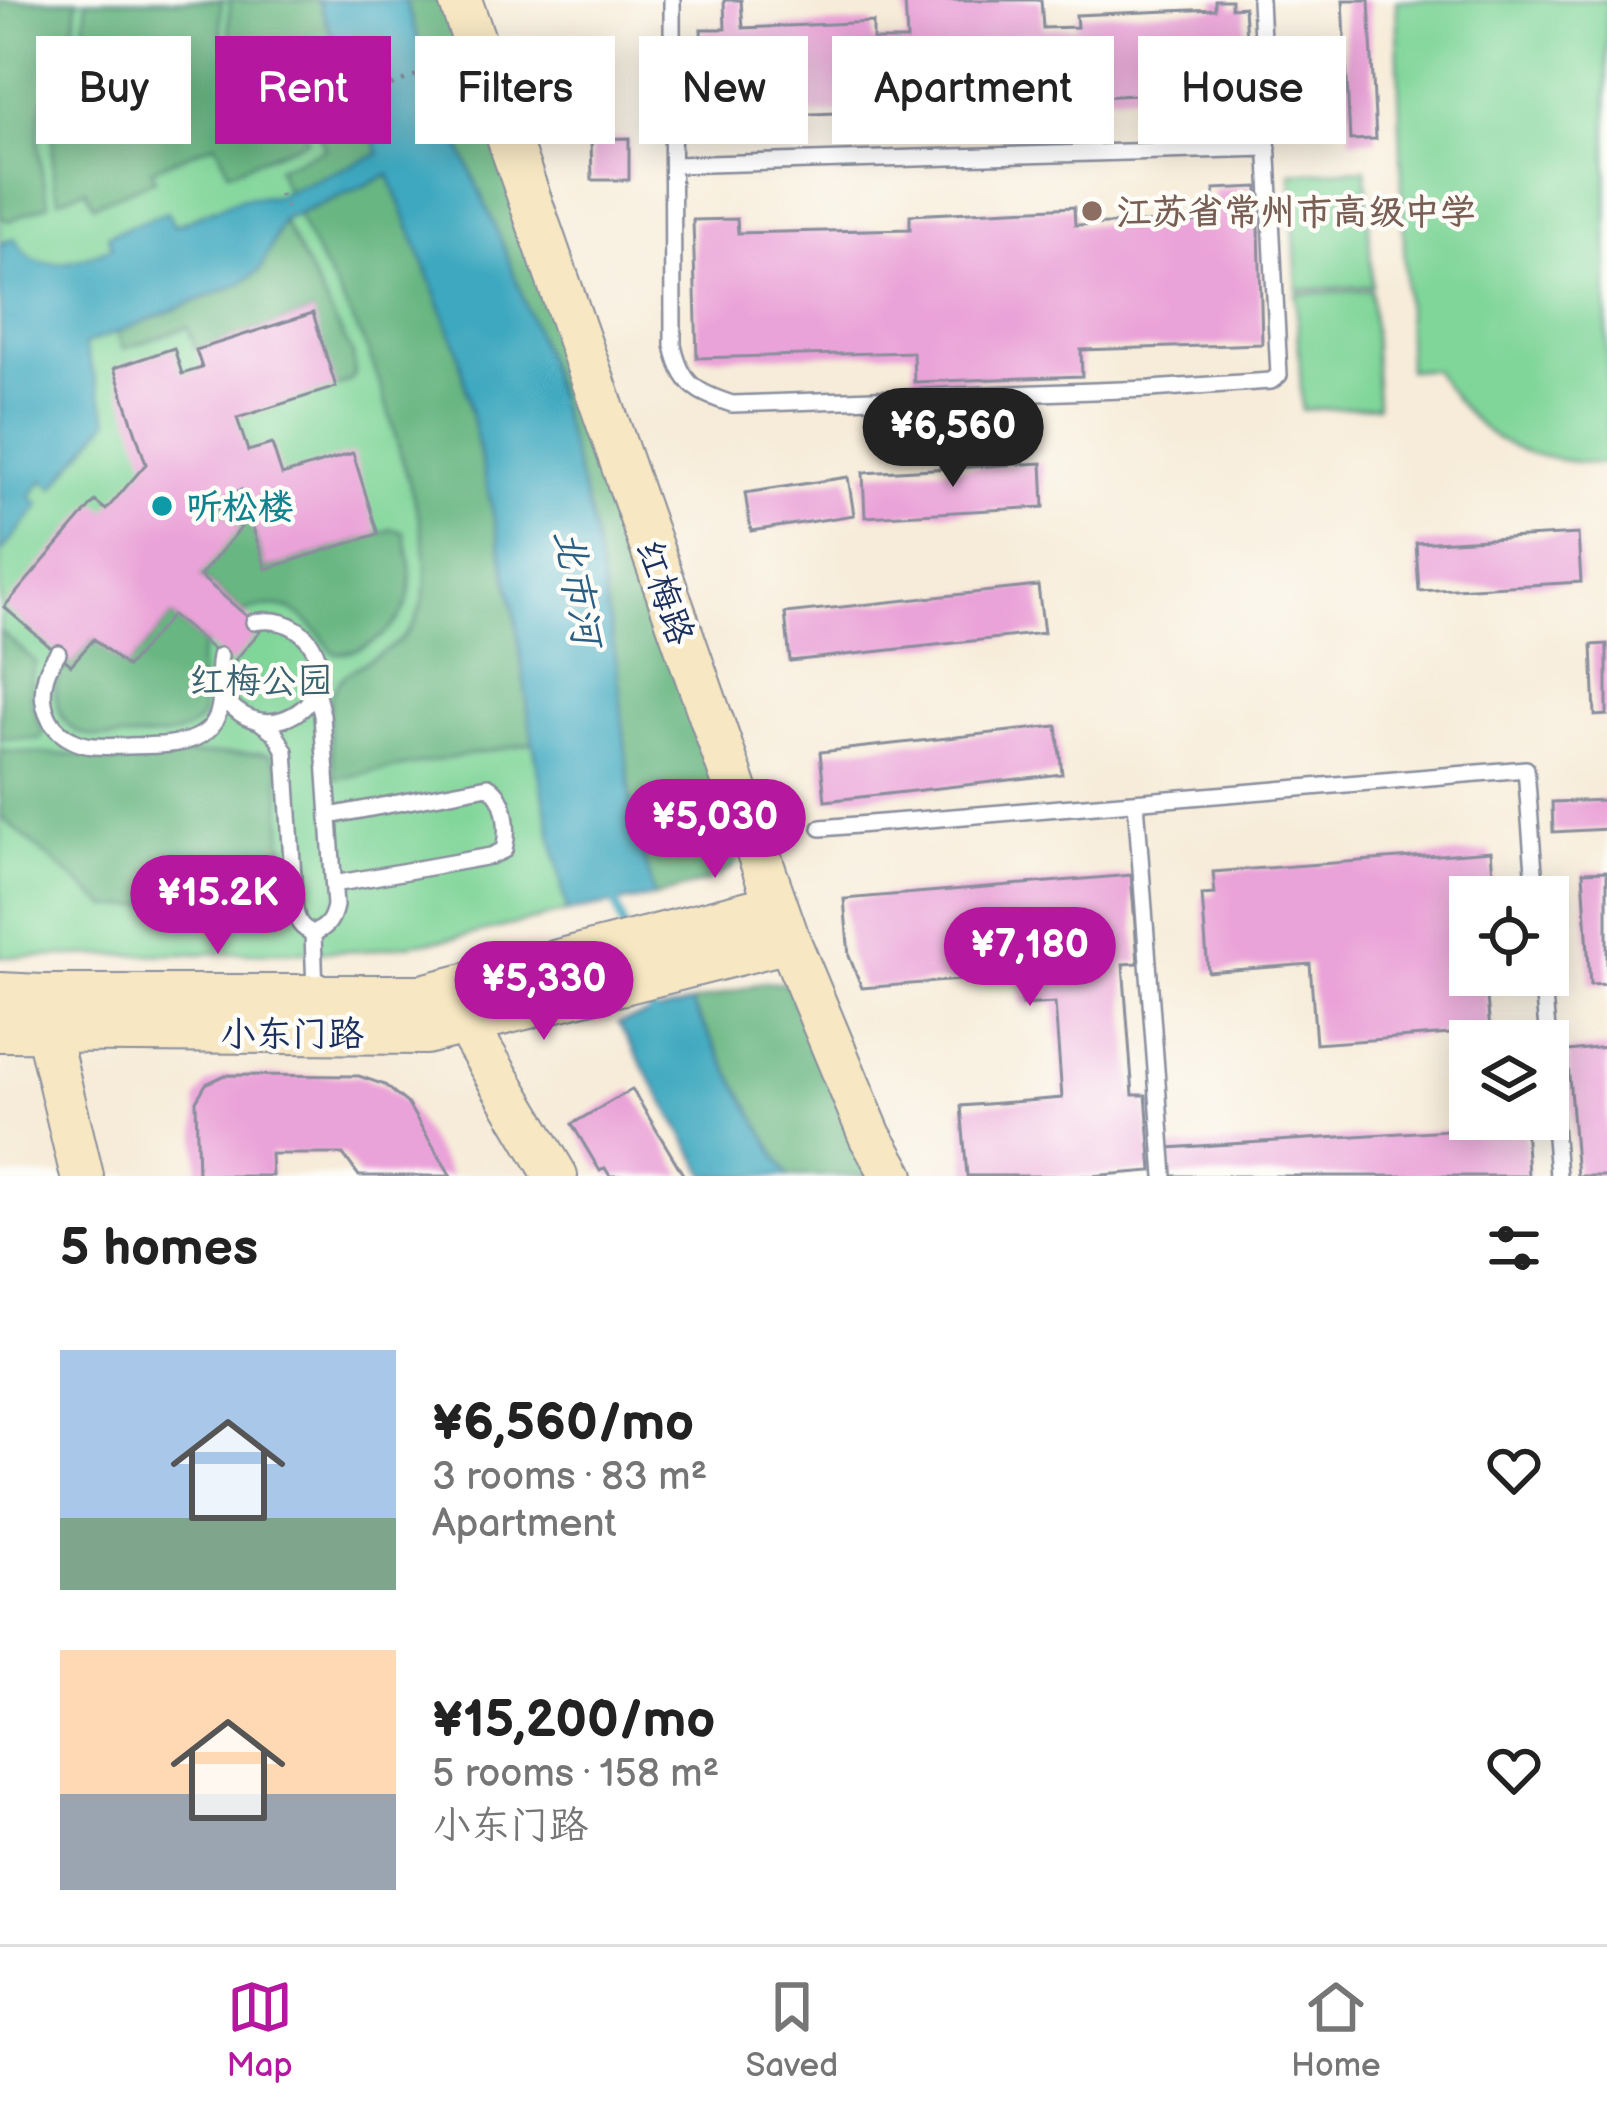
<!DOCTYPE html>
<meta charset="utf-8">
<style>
:root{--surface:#fff;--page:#f6f6f6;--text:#222;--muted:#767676;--line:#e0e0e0;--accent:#b5179e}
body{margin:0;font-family:"Balsamiq Sans","LXGW WenKai TC",sans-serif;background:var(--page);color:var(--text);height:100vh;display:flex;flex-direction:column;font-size:45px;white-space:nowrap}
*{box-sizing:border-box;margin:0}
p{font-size:39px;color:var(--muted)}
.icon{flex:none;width:66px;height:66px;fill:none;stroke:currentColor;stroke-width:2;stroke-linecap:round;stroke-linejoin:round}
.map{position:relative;height:1176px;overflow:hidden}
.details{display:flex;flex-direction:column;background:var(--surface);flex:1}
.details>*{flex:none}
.banner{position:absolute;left:36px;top:36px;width:1536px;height:108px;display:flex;gap:24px}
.fabs{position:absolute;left:1449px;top:876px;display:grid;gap:24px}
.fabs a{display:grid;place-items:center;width:120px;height:120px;border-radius:0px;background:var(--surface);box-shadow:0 6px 30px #0003;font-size:60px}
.price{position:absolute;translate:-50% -102px;padding:0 27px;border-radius:42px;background:var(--accent);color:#fff;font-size:39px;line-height:78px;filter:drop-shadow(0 3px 6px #0008)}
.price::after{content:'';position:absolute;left:50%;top:72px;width:36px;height:27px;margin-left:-18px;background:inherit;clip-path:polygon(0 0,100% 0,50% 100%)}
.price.selected{background:#222;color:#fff}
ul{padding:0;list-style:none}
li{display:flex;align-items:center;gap:36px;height:300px;padding:0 60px}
li span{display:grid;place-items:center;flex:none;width:336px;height:240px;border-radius:0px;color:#555}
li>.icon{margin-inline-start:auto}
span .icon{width:144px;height:144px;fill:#fffc;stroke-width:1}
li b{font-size:51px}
h2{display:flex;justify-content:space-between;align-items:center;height:144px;padding:0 60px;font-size:51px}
.tag{padding:0 42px;border-radius:0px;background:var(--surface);box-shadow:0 6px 30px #0003;font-size:42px;line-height:108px}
.tag.selected{background:var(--accent);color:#fff}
.tabs{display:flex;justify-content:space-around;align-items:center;height:168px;border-top:3px solid var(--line);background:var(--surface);font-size:33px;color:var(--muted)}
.tabs a{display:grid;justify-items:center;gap:6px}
.tabs .selected{color:var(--accent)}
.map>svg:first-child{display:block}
.green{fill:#80d599;stroke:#4e827c;stroke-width:3}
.forest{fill:#68b681;stroke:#427270;stroke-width:3}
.water{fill:#3ea8bf;stroke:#2c6c8e;stroke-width:3}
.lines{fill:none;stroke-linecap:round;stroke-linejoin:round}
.stream{stroke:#3ea8bf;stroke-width:9}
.building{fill:#eaa3d8}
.lane-casing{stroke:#898e9c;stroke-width:20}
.secondary-casing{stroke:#898e9c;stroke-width:46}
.path{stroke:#898e9c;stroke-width:4.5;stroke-dasharray:3 9;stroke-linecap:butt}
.lane{stroke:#fff;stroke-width:15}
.secondary{stroke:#f7e8c3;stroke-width:42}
.education-dot{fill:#8d6e63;stroke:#fdfcf7;stroke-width:4.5}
.culture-dot{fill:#0f9aa8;stroke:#fdfcf7;stroke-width:4.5}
.labels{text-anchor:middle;stroke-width:9;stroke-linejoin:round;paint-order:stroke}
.education-label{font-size:36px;font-weight:bold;fill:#785e54;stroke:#fdfcf7;text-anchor:start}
.culture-label{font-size:36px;font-weight:bold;fill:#0d838f;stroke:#fdfcf7;text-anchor:start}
.street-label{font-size:36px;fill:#1b2f5e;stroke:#fdfcf7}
.park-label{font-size:36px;fill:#396170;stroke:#fdfcf7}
.water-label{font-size:39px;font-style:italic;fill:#295f85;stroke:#fdfcf7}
</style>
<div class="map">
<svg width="1607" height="1176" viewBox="0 0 1607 1176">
<rect width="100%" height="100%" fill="#fdfcf7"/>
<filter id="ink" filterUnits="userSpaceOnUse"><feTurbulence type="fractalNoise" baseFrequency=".00833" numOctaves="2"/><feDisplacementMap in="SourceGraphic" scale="24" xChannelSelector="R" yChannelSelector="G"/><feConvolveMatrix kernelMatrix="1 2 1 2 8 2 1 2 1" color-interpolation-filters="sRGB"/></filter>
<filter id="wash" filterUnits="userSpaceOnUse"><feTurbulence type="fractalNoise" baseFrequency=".004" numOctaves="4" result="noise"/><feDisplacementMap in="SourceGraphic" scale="48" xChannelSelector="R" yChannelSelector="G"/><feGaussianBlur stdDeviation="2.7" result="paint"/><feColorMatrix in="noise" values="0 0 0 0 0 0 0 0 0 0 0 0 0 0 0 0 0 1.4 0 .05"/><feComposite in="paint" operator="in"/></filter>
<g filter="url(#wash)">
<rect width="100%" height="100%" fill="#f7ecd9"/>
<path class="green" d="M0,0H318L403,208L515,615L533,743L567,912L461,937L365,951L0,957Z
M1396,0H1607V464C1519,460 1482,444 1434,370H1408Z
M1366,169L1372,286L1297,290L1291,173Z
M1371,290L1377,406L1302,410L1296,294Z"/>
<path class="forest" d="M0,0H77C75,12 76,27 72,38C65,60 51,78 44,100C34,132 40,173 49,204L9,221L0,216Z
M87,0H222C221,10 220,21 221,30C225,70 275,79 298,105L294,107L308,140L229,172L216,143L151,170L155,180L93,205L86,189L59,200L53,179L52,110L60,85L83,42Z
M230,0H318L352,92L312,107L309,101L306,102C285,76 233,63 229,30C228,20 230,9 230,0Z
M405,0H450L742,851L733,868L708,881L654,897L632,810L617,665L590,517L545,357L505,250L437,93Z
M358,104L380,154L287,192L277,168L325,149L315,122Z
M389,175L457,348L515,615L533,743L335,779C333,756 325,718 331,697C339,661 399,659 416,619C424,602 427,584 426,565C424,526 410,487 399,449C389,414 380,378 365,345C344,300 317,259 297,215Z
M283,221L353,355L355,374L350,381L336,387L312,313L196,350L188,327L123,349L117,332L240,284L261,269Z
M241,490L266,569L392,529L404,532C414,574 418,610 379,638C366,647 350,655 334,653C308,620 290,593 243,613L200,576L209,501Z
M172,615L205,643L199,660L203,716C196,724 189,730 179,733C158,739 92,742 74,730C66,724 61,715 58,706C52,688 56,676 67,661L72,664L94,639L127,667Z
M0,631L36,662C24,686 32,711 44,733L40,739L0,738Z
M0,751L106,757L262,753L271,755L279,768L285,887L281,895L267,902L107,907L0,816Z
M764,982L790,984L878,1176H788L691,1003Z"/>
<path class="water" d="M318,0H405L437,93L505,250L545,357L590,517L617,665L632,810L654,897L567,912L533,743L515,615L457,348L389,175L283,220L261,269L240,284L84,345L109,420L54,488L43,480L30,497L40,505L0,554V244L15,238C34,280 81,260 112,247L108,235L167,212L174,226L242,198L276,196L379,154Z
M691,1003L703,1025L788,1176H707L618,1023Z"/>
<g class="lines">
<path class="stream" d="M612,892L625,933
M644,989L656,1024"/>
</g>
<g id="blocks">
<path class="building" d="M724,0H741L743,28L873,22V40H907L905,0H1041L1043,28L1077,27L1076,15L1215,9V0H1231V8L1244,7L1249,89L1079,98L1078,71H1045L1047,107L912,115L910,88L876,91L877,111L705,119L701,29H725Z
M1343,0H1369L1376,139L1350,140Z
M629,138V180H592L591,139Z
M1258,187L1262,344L1081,350L1082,376L914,382L913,352L697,358L693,220L737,219L738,233L910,229V215L1074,207L1075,225L1215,221L1214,189Z
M313,313L336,387L237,418L248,451L272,444L282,475L353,453L378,534L266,569L241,490L209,501L241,528L200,576L262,629L231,665L172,615L127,667L94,639L71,665L4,607L95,501L106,510L146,464L114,368L174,348L182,374L202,368L196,350Z
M1042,463L1044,507L865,517L863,473Z
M848,477L854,515L751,531L745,493Z
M1578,534L1581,582L1419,591L1416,543Z
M1038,586L1044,633L790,661L785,613Z
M1607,644V715L1595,716L1592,645Z
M1057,726L1062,774L825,801L820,752Z
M1607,800V829L1553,832L1552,802Z
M1491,851L1495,897H1470V975H1485L1490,1031L1316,1044L1310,964L1208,972L1202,895L1215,894L1213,872Z
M1607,871V984L1590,985L1583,872Z
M1131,875L1138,963L1123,964L1133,1095H1146L1152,1171L1091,1176H967L961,1106L1062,1098L1055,1003L1022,1005L1020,975L862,988L849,956L844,899Z
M1607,1047V1176H1577L1567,1051Z
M225,1075L359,1076L385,1085L407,1103L451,1176H359L343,1154H271L272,1176H198L196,1101L206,1084Z
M632,1089L684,1176H610L605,1168L600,1171L572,1124Z
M1525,1125L1528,1176H1170L1168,1148Z"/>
</g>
</g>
<g filter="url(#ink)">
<use href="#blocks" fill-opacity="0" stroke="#898e9c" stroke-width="3"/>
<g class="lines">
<g class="lane-casing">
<path id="lane" d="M672,0L673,345C681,384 695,392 732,404L1150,389L1271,381L1279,375L1260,0
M673,165L1268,148
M58,653C36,680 37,723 72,740C89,749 109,746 128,746C172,745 226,748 220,687
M220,656C216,678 220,700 240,713C253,722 270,724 284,719C346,696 320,609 254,622
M260,722L275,733L285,751L295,909C297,922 301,928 313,933
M1136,802L1164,1176
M329,816L488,786C507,797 509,830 504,850L491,856L334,884
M821,828L1526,769L1536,897
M313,933C327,928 332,920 335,906L322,715L316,691
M313,933L315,993
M1542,975L1548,1041
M1548,1047L1558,1176"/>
</g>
<g class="secondary-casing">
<path id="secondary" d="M460,0L789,941L870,1136L893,1176
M0,994L42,996H422L776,905
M452,1001L556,1176
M43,1003L47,1030L82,1176
M0,1030L426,1033L789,941"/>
</g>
<path class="path" d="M335,107L445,64
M280,194L290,217"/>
<use href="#lane" class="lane"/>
<use href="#secondary" class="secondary"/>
</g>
</g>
<circle class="education-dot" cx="1092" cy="211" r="12"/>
<circle class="culture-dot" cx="162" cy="506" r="12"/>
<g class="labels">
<g class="education-label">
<text x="1116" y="224">江苏省常州市高级中学</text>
</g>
<g class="culture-label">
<text x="186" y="519">听松楼</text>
</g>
<g class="street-label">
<text transform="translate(666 592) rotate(71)" y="13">红梅路</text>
<text x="292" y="1046">小东门路</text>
</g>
<g class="park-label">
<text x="261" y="693">红梅公园</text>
</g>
<g class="water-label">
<text transform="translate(579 587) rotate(80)" y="14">北市河</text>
</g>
</g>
</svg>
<div class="fabs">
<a><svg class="icon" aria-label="locate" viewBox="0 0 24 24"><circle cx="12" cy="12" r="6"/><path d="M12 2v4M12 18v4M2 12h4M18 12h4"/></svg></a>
<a><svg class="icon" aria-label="layers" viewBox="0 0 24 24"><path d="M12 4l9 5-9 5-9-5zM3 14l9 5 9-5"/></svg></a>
</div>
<b class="price selected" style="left:953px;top:490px">¥6,560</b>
<b class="price" style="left:715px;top:881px">¥5,030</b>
<b class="price" style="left:218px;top:957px">¥15.2K</b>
<b class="price" style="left:1030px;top:1009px">¥7,180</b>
<b class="price" style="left:544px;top:1043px">¥5,330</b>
<div class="banner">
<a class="tag">Buy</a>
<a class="tag selected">Rent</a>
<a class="tag">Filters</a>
<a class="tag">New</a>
<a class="tag">Apartment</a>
<a class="tag">House</a>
</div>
</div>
<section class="details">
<h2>5 homes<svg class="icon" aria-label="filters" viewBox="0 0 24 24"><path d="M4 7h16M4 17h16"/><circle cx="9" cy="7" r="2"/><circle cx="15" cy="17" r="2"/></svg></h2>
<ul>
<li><span style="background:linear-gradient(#a9c7e8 70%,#7fa58c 0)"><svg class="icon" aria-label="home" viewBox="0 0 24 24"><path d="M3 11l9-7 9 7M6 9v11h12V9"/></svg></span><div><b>¥6,560/mo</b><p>3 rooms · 83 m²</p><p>Apartment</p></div><svg class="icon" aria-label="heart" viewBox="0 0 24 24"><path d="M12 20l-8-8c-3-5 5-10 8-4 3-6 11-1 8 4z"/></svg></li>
<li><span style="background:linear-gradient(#ffd9b3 60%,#9aa5b1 0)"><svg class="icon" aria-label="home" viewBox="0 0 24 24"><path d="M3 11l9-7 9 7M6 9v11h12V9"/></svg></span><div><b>¥15,200/mo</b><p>5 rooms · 158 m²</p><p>小东门路</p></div><svg class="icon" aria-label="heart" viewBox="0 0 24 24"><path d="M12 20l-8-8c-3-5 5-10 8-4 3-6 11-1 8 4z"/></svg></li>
</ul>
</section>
<nav class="tabs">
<a class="selected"><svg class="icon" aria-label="map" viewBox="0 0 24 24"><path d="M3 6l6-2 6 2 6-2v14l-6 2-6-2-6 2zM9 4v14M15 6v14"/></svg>Map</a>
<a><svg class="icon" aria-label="saved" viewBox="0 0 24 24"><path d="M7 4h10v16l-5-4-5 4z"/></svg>Saved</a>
<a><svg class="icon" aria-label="home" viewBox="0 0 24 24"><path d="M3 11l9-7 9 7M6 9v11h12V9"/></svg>Home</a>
</nav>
